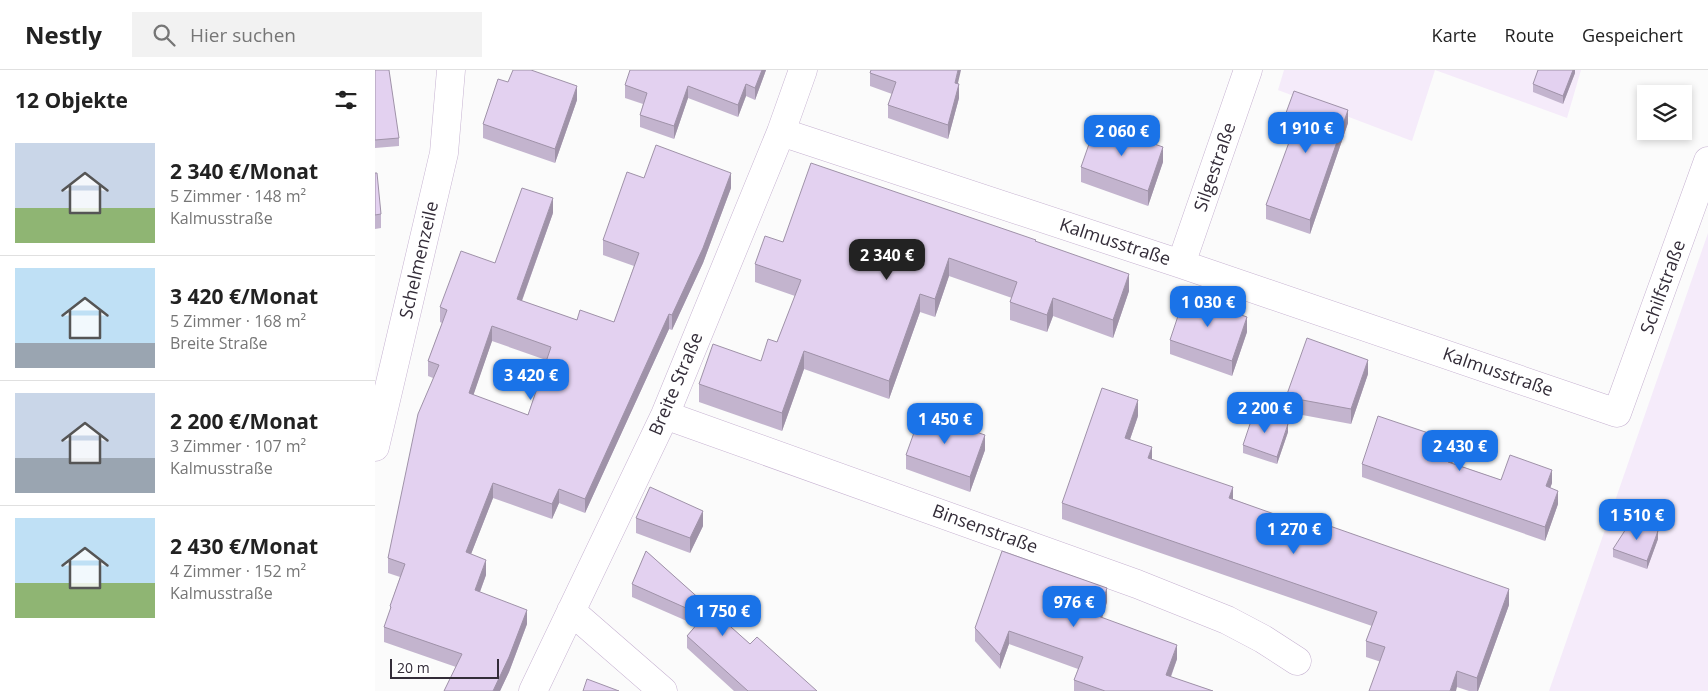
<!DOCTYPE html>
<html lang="de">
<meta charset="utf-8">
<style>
:root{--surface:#fff;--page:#f2f2f2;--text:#222;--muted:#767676;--line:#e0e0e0;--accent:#1a73e8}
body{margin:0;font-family:"Open Sans",sans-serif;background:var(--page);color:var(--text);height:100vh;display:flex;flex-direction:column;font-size:19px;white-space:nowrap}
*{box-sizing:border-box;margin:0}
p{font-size:16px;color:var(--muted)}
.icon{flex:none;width:28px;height:28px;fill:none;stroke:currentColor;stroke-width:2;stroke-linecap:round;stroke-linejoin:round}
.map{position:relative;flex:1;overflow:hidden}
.side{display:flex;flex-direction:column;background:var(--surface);width:375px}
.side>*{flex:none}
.tools{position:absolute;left:1262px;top:15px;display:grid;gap:10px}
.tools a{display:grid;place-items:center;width:55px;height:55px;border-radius:0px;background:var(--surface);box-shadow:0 2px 8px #0003;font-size:25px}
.scale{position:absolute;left:15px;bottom:12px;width:109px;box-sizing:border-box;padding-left:5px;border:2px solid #332c38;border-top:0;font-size:14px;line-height:18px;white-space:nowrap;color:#332c38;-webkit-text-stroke:4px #fff;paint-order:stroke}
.price{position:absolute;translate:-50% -42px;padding:0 11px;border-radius:10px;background:var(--accent);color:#fff;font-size:16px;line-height:32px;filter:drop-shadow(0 1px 2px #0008)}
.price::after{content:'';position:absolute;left:50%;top:30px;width:15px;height:11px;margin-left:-8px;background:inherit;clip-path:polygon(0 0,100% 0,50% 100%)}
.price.active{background:#222;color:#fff}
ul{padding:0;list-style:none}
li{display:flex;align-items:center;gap:15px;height:125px;padding:0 15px}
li+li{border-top:1px solid var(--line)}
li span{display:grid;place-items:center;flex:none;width:140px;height:100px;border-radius:0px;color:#555}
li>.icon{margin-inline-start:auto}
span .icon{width:60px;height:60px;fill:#fffc;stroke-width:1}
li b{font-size:21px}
h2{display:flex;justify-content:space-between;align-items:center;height:60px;padding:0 15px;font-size:21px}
header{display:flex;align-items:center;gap:30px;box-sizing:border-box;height:70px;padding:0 25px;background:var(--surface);border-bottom:1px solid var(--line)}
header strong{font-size:24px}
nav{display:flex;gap:28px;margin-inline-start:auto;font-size:18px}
.search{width:350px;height:45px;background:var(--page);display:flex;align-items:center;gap:12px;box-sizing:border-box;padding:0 18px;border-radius:0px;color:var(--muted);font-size:19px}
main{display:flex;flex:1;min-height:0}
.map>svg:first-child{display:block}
.built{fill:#f5ebfa}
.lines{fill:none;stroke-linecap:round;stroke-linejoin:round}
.street-casing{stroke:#c6b2d1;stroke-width:29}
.street{stroke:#fff;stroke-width:28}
.wall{fill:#c3b4ce;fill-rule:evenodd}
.shaded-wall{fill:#9f92a8}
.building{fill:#e3d1f0;stroke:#9f92a8;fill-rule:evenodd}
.labels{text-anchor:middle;stroke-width:4.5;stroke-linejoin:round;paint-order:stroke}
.street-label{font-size:18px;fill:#332c38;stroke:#fff}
</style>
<header>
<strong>Nestly</strong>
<div class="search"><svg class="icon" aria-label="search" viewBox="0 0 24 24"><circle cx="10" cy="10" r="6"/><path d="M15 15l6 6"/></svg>Hier suchen</div>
<nav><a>Karte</a><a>Route</a><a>Gespeichert</a></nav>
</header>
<main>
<section class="side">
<h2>12 Objekte<svg class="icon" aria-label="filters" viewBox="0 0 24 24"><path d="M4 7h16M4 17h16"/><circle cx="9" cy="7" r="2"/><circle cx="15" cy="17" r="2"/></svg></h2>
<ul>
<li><span style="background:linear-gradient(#c9d6e8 65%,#8fb573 0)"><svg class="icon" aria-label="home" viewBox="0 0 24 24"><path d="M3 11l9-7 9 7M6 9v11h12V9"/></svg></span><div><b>2 340 €/Monat</b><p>5 Zimmer · 148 m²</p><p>Kalmusstraße</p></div></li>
<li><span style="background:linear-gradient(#bfe0f5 75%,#9aa5b1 0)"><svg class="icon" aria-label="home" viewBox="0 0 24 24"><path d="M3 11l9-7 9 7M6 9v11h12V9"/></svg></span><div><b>3 420 €/Monat</b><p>5 Zimmer · 168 m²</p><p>Breite Straße</p></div></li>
<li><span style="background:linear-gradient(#c9d6e8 65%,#9aa5b1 0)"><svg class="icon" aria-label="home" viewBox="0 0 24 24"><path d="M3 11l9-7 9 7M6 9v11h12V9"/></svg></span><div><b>2 200 €/Monat</b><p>3 Zimmer · 107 m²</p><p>Kalmusstraße</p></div></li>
<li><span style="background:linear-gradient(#bfe0f5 65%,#8fb573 0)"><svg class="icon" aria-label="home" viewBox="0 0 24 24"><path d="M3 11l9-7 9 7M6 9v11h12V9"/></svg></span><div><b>2 430 €/Monat</b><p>4 Zimmer · 152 m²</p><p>Kalmusstraße</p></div></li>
</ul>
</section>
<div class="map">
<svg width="1333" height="621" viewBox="0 0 1333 621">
<rect width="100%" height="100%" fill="#fbfbfb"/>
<path class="built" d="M909,0H1206L1192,48L1060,0L1037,71L903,20Z
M1333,163V621H1174Z"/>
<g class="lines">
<g class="street-casing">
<path id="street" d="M406,62L806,194L1242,343L1333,91
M806,194L873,0
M290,345L762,514L852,550L888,569L922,591
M0,377L69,83L76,0
M196,541L288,621
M158,621L290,345L406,62L428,0"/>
</g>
<use href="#street" class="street"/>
</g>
<path class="wall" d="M0,0L24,68V76L0,78Z
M391,0L380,30L371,26L363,47L313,28L299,69L265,57V45L268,34L250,28V15Z
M1200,0V3L1188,34L1158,22V14Z
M495,3L583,14L584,28L573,69L513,48V35L517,24L495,16Z
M202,30L180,93L108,68V54Z
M908,51L973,53L935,164L891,149V135L916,68L908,65Z
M788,92L773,136L706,112V97Z
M0,103L6,144V158L0,159Z
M269,108L356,118L328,193L297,260L294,259L210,443L184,433L177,449L118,428L96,484L111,505L105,522L152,554L134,602L125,621H69L81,597L9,572V557L15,542V536L25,507L13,503V488L58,308L53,306V291L67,253L65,252V237L120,193L178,143L147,231L202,250L239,252L259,196L228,185V170ZM117,271L171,290L153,345L98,325Z
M408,172H661L754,221L738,268L678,246L672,262L635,250V232L637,228L574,206L560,247L545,242L514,329L429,299L407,361L324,332V314L386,291L402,272L420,226L380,212V194Z
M872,262L857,306L795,284V270Z
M993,304L976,354L911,342V327Z
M763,346L755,369L777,389L858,429L1134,535L1103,621H1094L991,587V571L997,556L687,449V433Z
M913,362L902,394L868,383V375Z
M610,380L595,422L531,399V385Z
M1080,386L1077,393L1126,410L1177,413L1175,418L1183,434L1170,471L987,407V394Z
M261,448L328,456L315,483L261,463Z
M1283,469L1272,499L1238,487V479Z
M271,481L375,574L442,621H359L312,578V566L321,555L257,527V514Z
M732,532L727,548L802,589L796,607L838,621H699V610L703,599L634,574L625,599L600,571V558Z"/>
<path class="shaded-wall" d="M387,0H391L380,30V18Z
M583,0H586L580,26V13Z
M1198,0H1200V3L1188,34V26Z
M371,14V26L363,47V35Z
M584,14V28L573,69V55Z
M202,16V30L180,93V79Z
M313,16V28L299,69V56Z
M973,40V53L935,164V150Z
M788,77V92L773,136V121Z
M356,103V118L328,193L297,260V245Z
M178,128V143L142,244V229Z
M574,188V206L560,247V229Z
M754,204V221L738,268V250Z
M545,224V242L514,329V311Z
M678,228V246L672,262V245Z
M294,244V259L210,443V429Z
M872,247V262L857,306V291Z
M117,256V271L94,338V323Z
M429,281V299L407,361V343Z
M993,290V304L976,354V339Z
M763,330V346L750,384V368Z
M913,354V362L902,394V387Z
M610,365V380L595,422V407Z
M1080,372V386L1073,405V392Z
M777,377V393L773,388Z
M1177,400V413L1171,430V416Z
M118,413V428L91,497V482Z
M858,417V433L854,428Z
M184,419V433L177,449V434Z
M1183,421V434L1170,471V457Z
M328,441V456L315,483V468Z
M1283,461V469L1272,499V491Z
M111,490V505L100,535V520Z
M732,518V532L723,560V546Z
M1134,519V535L1103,621H1102V608Z
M152,540V554L134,602L125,621H118Z
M634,561V574L625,599V585Z
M802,575V589L791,619V605Z
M1082,601V617L1081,621H1075Z"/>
<path class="building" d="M0,0H14L24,68L0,70Z
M138,0H156L202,16L180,79L108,54L123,9L133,12Z
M255,0H387L380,18L371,14L363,35L313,16L299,56L265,45L272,23L250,15Z
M496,0H583L580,13L584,14L573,55L513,35L521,12L495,3Z
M1163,0H1198L1188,26L1158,14Z
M919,21L973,40L935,150L891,135L920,56L908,51Z
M721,54L788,77L773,121L706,97Z
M281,75L356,103L328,178L297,245L294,244L210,429L184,419L177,434L118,413L91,482L111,490L100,520L152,540L134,587L118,621H69L87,584L9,557L16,537L15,536L30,494L13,488L43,344L64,295L53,291L72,240L65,237L86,181L120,193L147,118L178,128L142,229L202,250L205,240L239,252L264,183L228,170L252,102L269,108ZM117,256L176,277L153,345L94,323Z
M436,93L661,170L660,171L754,204L738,250L678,228L672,245L635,232L642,212L574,188L560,229L545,224L514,311L429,281L407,343L324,314L338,274L386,291L393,269L402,272L426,210L380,194L390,166L408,172Z
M0,103H2L6,144L0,145Z
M810,225L872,247L857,291L795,270Z
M932,268L993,290L976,339L911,327Z
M727,318L763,330L750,368L777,377L773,388L858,417L854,428L950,462L952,455L1134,519L1102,608L1082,601L1075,621H994L1010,577L991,571L1002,542L687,433Z
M879,342L913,354L902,387L868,375Z
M546,343L610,365L595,407L531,385Z
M1003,346L1080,372L1073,392L1126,410L1135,385L1177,400L1171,416L1183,421L1170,457L987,394Z
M275,417L328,441L315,468L261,448Z
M1256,451L1283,461L1272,491L1238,479Z
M271,481L375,574L382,567L442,621H373L312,566L329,546L257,514Z
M627,481L732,518L723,546L802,575L791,605L838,621H730L699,610L708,587L634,561L625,585L600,558Z
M212,609L244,621H208Z"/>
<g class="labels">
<g class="street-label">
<text transform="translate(840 97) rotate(-71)" y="6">Silgestraße</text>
<text transform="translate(740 172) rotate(18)" y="6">Kalmusstraße</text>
<text transform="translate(44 190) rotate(-77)" y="6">Schelmenzeile</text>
<text transform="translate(1288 217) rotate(-70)" y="6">Schilfstraße</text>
<text transform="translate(1123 302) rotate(19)" y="6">Kalmusstraße</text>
<text transform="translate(301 314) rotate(-67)" y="6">Breite Straße</text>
<text transform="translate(610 459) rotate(20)" y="6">Binsenstraße</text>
</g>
</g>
</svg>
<div class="tools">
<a><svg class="icon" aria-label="layers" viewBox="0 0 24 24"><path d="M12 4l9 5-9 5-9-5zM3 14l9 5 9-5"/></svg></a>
</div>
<div class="scale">20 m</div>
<b class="price" style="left:931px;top:84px">1 910 €</b>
<b class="price" style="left:747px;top:87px">2 060 €</b>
<b class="price active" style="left:512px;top:211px">2 340 €</b>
<b class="price" style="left:833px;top:258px">1 030 €</b>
<b class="price" style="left:156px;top:331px">3 420 €</b>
<b class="price" style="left:890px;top:364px">2 200 €</b>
<b class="price" style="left:570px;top:375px">1 450 €</b>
<b class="price" style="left:1085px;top:402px">2 430 €</b>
<b class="price" style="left:1262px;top:471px">1 510 €</b>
<b class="price" style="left:919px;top:485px">1 270 €</b>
<b class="price" style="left:699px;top:558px">976 €</b>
<b class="price" style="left:348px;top:567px">1 750 €</b>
</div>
</main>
